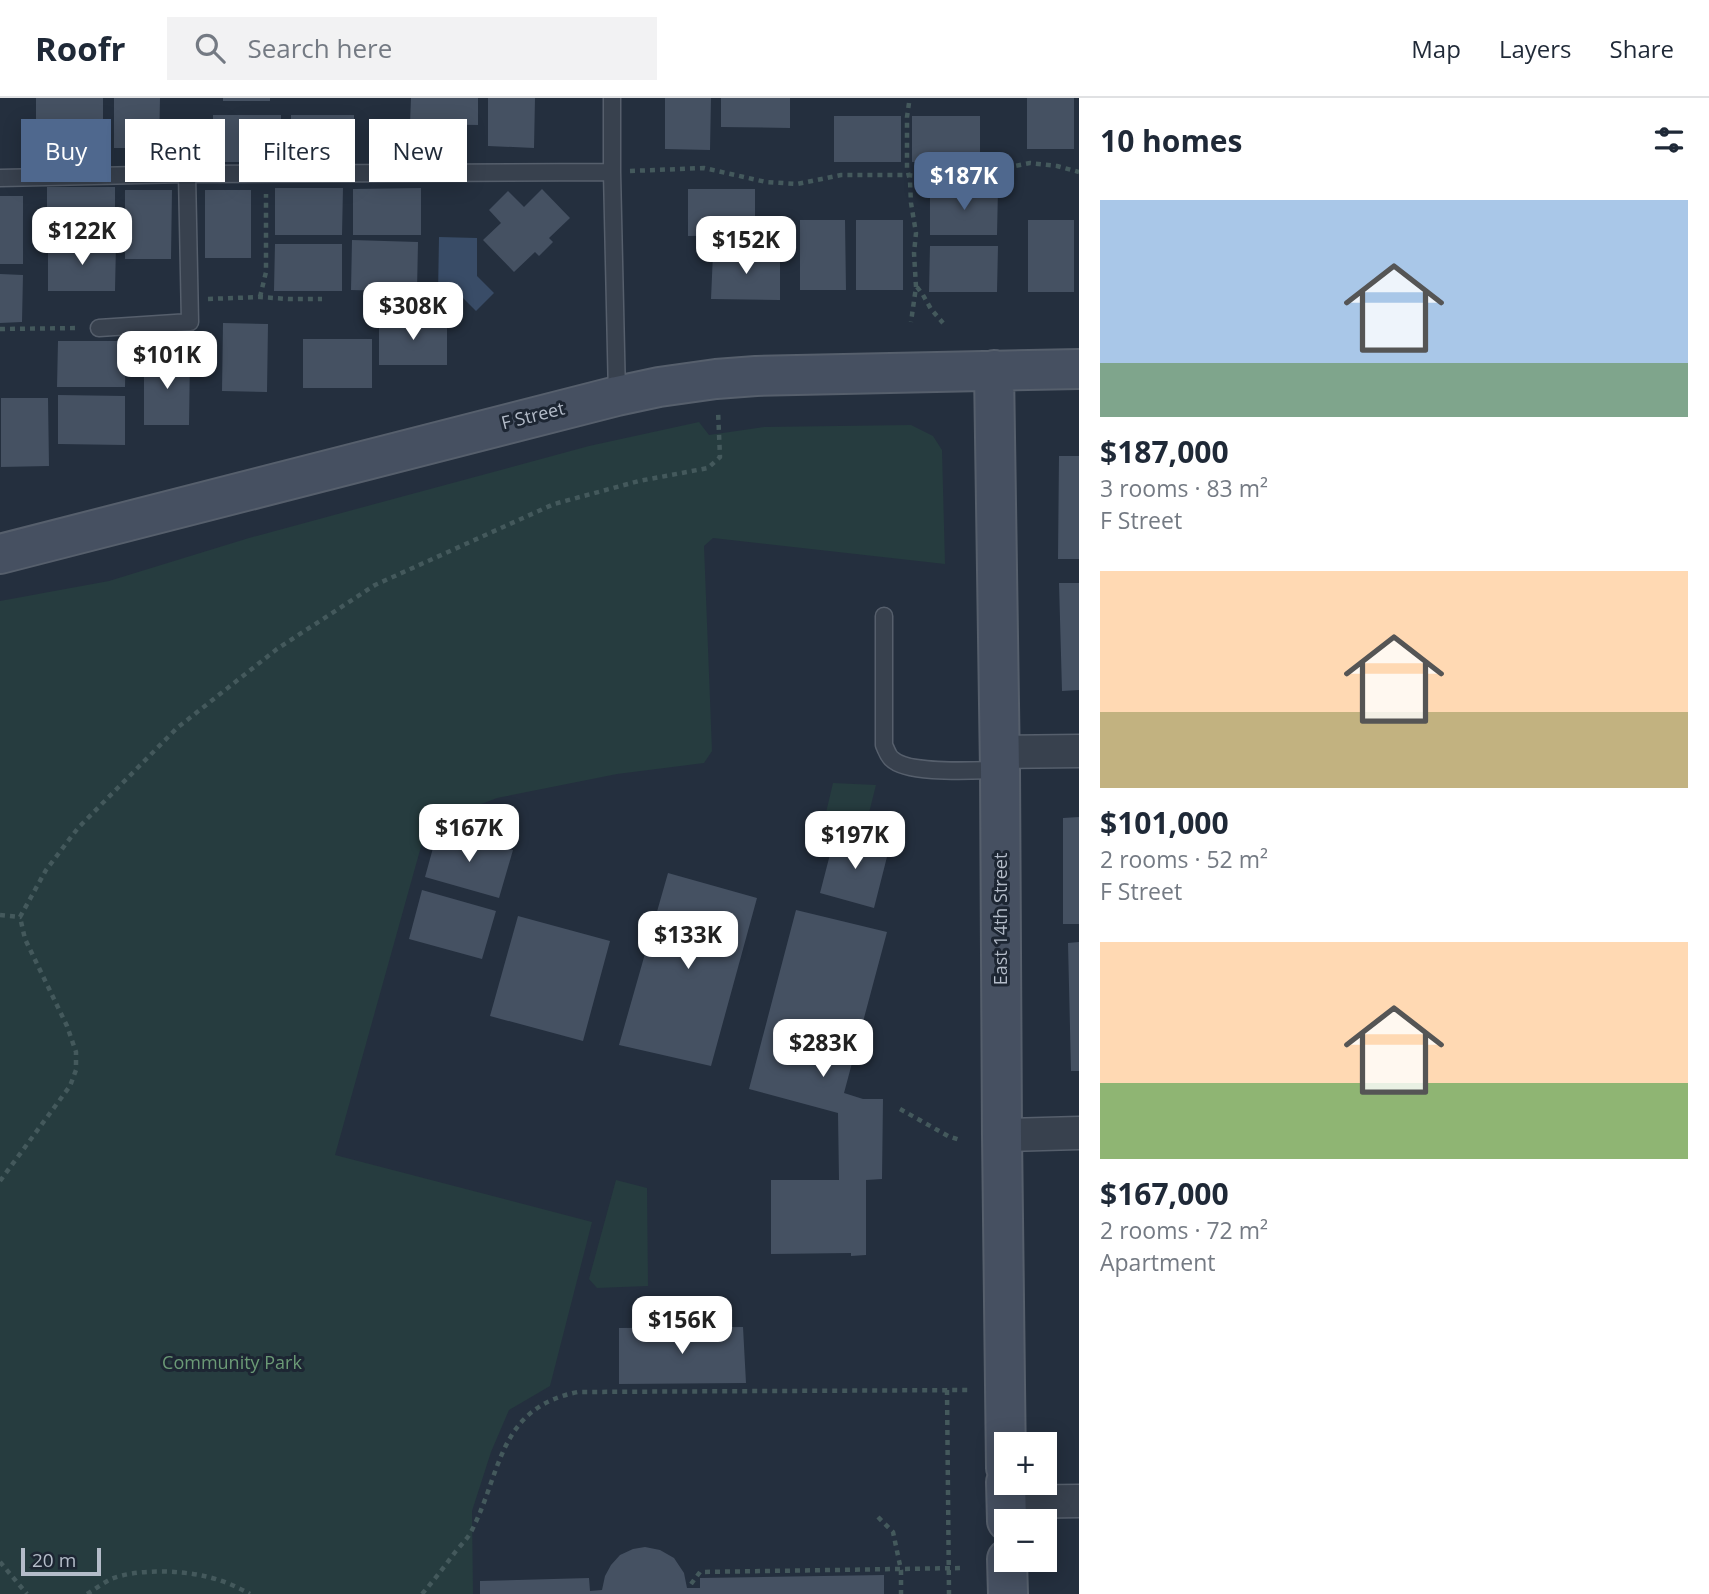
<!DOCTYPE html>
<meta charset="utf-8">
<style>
:root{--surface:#fff;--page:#f2f2f3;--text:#1f2937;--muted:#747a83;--line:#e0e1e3;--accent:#4f688e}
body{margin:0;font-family:"Open Sans",sans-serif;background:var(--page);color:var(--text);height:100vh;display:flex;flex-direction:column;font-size:26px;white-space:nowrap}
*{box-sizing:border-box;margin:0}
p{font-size:23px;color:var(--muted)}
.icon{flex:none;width:38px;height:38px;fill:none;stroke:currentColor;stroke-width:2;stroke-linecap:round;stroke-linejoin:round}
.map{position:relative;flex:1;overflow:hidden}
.side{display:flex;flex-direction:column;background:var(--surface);width:630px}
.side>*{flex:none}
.banner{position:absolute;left:21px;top:21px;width:665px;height:63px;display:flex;gap:14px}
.fabs{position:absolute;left:994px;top:1334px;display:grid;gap:14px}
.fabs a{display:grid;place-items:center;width:63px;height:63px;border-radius:0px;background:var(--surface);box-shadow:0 4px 18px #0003;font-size:35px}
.scale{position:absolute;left:21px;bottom:18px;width:80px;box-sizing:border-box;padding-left:7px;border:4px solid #b4bcc9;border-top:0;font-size:19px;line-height:24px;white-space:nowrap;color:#b4bcc9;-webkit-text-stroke:5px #1d2633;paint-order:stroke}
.price{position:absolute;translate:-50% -60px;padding:0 16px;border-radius:14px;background:#fff;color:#222;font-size:23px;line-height:46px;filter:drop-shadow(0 2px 4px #0008)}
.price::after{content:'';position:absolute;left:50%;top:42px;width:21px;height:16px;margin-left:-10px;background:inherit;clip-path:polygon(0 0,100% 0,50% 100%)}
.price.active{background:var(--accent);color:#fff}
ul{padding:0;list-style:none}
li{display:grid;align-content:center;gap:14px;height:371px;padding:0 21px}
li span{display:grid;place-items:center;height:217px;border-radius:0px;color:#555}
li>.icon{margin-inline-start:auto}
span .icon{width:126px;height:126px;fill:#fffc;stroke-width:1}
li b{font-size:30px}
h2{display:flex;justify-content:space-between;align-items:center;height:84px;padding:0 21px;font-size:30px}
.chip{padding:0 24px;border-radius:0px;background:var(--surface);box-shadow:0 4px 18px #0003;font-size:24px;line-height:63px}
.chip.active{background:var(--accent);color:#fff}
header{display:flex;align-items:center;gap:42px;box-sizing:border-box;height:98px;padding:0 35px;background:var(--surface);border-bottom:2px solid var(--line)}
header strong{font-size:33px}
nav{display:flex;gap:38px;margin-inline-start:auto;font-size:24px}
.search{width:490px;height:63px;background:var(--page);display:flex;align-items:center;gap:18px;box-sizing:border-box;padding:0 24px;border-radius:0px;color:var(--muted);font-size:26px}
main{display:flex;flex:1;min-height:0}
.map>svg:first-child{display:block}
.green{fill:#263c3f}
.water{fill:#394c67}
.building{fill:#455162}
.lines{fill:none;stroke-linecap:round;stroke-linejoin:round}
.lane-casing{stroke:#565f6c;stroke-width:19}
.street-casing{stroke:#565f6c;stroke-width:35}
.secondary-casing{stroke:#565f6c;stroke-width:42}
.path{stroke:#44595c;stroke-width:4.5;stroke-dasharray:5 5;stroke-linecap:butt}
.lane{stroke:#38414e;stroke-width:16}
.street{stroke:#38414e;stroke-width:32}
.secondary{stroke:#465061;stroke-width:38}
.labels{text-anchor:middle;stroke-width:6;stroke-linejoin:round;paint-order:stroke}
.street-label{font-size:18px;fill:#b4bcc9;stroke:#1d2633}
.park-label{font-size:18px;fill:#6b9a76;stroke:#1d2633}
</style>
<header>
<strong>Roofr</strong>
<div class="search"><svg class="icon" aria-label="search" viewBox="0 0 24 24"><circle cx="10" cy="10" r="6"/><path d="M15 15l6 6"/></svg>Search here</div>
<nav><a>Map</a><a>Layers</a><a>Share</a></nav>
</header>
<main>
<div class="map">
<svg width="1079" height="1496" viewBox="0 0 1079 1496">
<rect width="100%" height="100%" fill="#242f3e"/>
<path class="green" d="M699,324L709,337L764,329L911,327L933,338L942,352L945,466L713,440L704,448L712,653L704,665L617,676L497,700L427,727L335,1057L592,1124L550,1288L509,1312L491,1354L472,1413L473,1496H0V503L109,483L249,440L589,348Z
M833,685L876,687L867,723L863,729L855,731L824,723Z
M616,1082L647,1090L648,1188L597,1190L589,1181Z"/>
<path class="water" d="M439,139L477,140V178L494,195L476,213L459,196H438Z"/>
<path class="building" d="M36,0H103V27L36,26Z
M114,0H160L159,50H114Z
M223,0H270V3H223Z
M411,0H478V27L410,26Z
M488,0H535L534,50L488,48Z
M665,0H711L710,52L665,51Z
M721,0H790V30L721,29Z
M1027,0H1074V51H1027Z
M213,17H281V64H213Z
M291,17H354V63L291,64Z
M834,18H901V64H834Z
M912,18H980V65L912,64Z
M47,89H115V136H47Z
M275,90H343L342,137H275Z
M421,90V137H353V91Z
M542,91L570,120L549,140L553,144L539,158L535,154L514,174L483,142L501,125L489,112L508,93L524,109Z
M688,91H755V137L688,138Z
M930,91H998L997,137H930Z
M125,92H172L171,161H125Z
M205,92H251V160H205Z
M0,98H23V166H0Z
M800,122H845L846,192H800Z
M856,122H903V192H856Z
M1028,122H1074V194H1028Z
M352,142L418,144L417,194L351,192Z
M48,146H116L115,193H48Z
M275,146H342V193H274Z
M930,148H998L997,194H929Z
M780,154V202L711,201L713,155Z
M0,176L23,177L22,224L0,225Z
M379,220H447V267H379Z
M223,225L268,226L267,294L222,293Z
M303,241H372V290H303Z
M58,243H126L125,289H57Z
M144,260H190L189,327H144Z
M58,297L125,298V347L58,346Z
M1,300H48L49,368L1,369Z
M1059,358H1079V461H1058Z
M1059,485H1079V592L1062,593Z
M1079,719V826H1063V720Z
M438,732L513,752L499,800L425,779Z
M835,737L889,751L874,810L820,795Z
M668,775L757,800L711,968L619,947Z
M422,792L496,813L482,861L409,841Z
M796,812L887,834L844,995L863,1001H883L882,1081L866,1082V1157L851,1158V1155L771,1156V1082H839L838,1015L749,991Z
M518,818L610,843L583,943L490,918Z
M1079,844V973H1071L1068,845Z
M743,1229L746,1285L619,1286V1230Z
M645,1449L660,1452L674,1460L684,1475L687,1490H700V1480L884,1477V1496H480V1483L589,1480L590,1493L602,1492L605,1478L611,1467L620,1457L633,1451Z"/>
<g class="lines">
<g class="lane-casing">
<path id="lane" d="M612,0V74L617,298
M0,80L187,76L612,74
M99,230L190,224L187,76
M884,518V647C886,651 888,658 892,661C908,677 977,672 1000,672"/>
</g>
<g class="street-casing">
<path id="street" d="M999,654L1079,653
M1002,1037L1079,1035
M1007,1404L1079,1403"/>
</g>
<g class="secondary-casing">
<path id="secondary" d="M994,272L1000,672L1002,1037L1006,1370
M0,456L617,298L659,289L716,281L756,278L1079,271
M1006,1384L1007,1423
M1007,1461L1008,1496"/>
</g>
<path class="path" d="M909,5L907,19V70L910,83L911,105L916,135L914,155L916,189L911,224
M630,73L704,70L766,84L797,86L841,77H908L942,80L963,78L1030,65L1057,68L1079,74
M917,189L923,197L931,211L943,225
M260,199L266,174V96
M208,201L260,199L288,201H322
M0,231L80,230
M0,817L20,819L46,772L78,730L177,630L277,551L375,487L554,406L639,383L708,370L720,359L718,312
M900,1011L948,1038L960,1042
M0,1083L70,988L76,972V954L67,928L25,841L20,819
M947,1292L949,1496
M878,1419L893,1434L901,1472V1496
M0,1464L27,1496
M691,1486L700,1474L964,1470
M87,1496C95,1491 103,1485 111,1481C136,1471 177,1472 204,1478C219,1481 236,1488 250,1496
M422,1496C434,1482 445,1468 456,1453C462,1446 468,1440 472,1432C502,1373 498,1310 578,1294L972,1292"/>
<use href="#lane" class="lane"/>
<use href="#street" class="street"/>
<use href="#secondary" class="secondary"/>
</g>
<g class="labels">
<g class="street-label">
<text transform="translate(533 318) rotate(-14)" y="6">F Street</text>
<text transform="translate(1001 821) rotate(-90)" y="6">East 14th Street</text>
</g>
<g class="park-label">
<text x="232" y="1271">Community Park</text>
</g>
</g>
</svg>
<div class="fabs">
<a>+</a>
<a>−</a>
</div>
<div class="scale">20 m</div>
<b class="price active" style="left:964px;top:114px">$187K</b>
<b class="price" style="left:82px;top:169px">$122K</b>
<b class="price" style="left:746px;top:178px">$152K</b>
<b class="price" style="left:413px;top:244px">$308K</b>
<b class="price" style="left:167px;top:293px">$101K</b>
<b class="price" style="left:469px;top:766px">$167K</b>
<b class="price" style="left:855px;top:773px">$197K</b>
<b class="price" style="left:688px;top:873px">$133K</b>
<b class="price" style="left:823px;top:981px">$283K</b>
<b class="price" style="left:682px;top:1258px">$156K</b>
<div class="banner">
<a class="chip active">Buy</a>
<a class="chip">Rent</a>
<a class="chip">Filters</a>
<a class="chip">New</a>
</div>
</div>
<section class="side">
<h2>10 homes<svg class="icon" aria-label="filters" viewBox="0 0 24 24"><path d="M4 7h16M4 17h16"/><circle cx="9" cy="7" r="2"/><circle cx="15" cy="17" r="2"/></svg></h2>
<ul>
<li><span style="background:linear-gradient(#a9c7e8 75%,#7fa58c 0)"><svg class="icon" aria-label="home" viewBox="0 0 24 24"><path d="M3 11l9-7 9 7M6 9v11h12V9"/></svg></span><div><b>$187,000</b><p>3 rooms · 83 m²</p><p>F Street</p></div></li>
<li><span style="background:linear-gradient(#ffd9b3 65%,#c2b280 0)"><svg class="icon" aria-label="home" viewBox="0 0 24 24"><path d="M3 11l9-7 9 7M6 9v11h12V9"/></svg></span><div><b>$101,000</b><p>2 rooms · 52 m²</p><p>F Street</p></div></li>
<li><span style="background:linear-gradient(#ffd9b3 65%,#8fb573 0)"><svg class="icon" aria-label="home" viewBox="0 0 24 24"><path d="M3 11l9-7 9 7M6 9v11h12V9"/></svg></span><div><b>$167,000</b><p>2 rooms · 72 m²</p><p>Apartment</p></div></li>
</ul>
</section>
</main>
